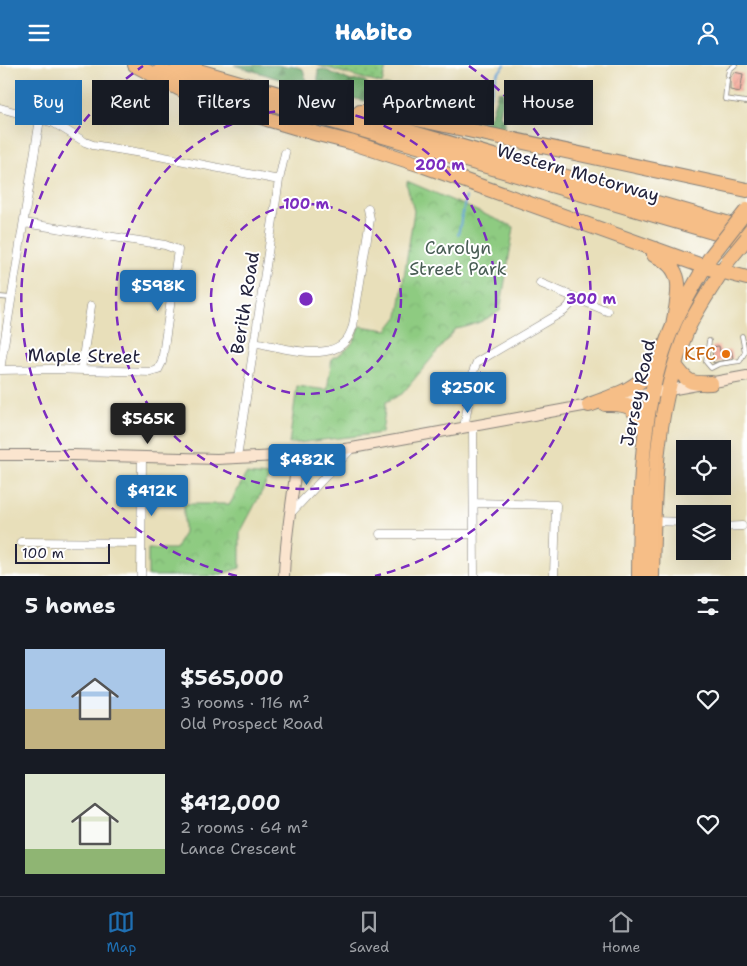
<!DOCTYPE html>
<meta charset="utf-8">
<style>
:root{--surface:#171b24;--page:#242831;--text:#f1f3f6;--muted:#9ea1a6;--line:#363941;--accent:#1f6fb2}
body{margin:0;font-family:"Shantell Sans",sans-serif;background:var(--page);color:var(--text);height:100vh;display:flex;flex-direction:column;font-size:19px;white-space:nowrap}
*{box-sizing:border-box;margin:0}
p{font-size:16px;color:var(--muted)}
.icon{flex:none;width:28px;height:28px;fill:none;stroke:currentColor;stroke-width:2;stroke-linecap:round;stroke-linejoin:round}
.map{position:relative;height:511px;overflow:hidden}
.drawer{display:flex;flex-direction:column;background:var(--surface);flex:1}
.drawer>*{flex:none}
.banner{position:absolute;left:15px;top:15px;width:718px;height:45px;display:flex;gap:10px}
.tools{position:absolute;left:676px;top:375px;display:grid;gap:10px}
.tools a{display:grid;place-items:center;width:55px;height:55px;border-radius:0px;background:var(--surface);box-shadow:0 5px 20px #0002;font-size:25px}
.scale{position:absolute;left:15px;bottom:12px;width:95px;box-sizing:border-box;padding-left:5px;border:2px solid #22223b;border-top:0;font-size:14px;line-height:18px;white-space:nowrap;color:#22223b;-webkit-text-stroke:4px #fff;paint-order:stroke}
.price{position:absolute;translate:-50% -42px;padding:0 11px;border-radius:5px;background:var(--accent);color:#fff;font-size:16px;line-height:32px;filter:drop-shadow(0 1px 2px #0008)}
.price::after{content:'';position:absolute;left:50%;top:30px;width:15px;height:11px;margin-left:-8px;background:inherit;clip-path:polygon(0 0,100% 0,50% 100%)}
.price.on{background:#222;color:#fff}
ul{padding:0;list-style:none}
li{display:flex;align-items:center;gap:15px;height:125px;padding:0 25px}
li span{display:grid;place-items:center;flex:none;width:140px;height:100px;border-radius:0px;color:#555}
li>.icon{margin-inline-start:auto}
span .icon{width:60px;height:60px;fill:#fffc;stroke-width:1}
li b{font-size:21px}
h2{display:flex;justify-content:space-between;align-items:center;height:60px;padding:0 25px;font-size:21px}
.pill{padding:0 18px;border-radius:0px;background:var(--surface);box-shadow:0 5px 20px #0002;font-size:18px;line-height:45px}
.pill.on{background:var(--accent);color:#fff}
header{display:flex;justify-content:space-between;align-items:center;height:65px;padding:0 25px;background:var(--accent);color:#fff;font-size:22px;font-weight:800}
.tab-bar{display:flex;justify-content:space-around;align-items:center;height:70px;border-top:1px solid var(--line);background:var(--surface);font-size:14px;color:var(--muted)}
.tab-bar a{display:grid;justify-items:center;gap:2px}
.tab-bar .on{color:var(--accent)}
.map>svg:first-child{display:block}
.grass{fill:url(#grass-dots);stroke:#58765e}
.forest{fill:url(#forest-firs);stroke:#4a6855}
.park{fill:url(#park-crowns);stroke:#58765e}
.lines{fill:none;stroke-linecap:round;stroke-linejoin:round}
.stream{stroke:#63a3d6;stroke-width:2}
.building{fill:url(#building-hatch)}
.lane-casing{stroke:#85807a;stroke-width:5.5}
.street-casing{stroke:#85807a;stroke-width:9}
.secondary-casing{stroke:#85807a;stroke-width:12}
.highway-casing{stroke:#85807a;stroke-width:16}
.lane{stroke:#fff;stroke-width:4}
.street{stroke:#fff;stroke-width:8}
.secondary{stroke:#fbe5cf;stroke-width:10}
.highway{stroke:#f6be87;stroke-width:14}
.highway-bridge-casing{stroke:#85807a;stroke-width:16;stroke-linecap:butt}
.highway-bridge{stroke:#f6be87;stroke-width:14}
.ring{fill:none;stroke:#7b2cbf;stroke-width:2.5;stroke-dasharray:9 6}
.food-dot{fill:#e8710a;stroke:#fff;stroke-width:2}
.labels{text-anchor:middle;stroke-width:4;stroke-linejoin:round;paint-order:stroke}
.street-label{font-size:18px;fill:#22223b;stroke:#fff}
.park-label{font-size:18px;fill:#485d54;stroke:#fff}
.food-label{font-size:18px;fill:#c56008;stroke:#fff;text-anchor:end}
.centre{fill:#7b2cbf;stroke:#fff;stroke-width:2.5}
.ring-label{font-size:15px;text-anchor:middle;font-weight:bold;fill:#7b2cbf;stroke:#fff;stroke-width:4;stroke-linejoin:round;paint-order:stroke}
</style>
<header><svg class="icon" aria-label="menu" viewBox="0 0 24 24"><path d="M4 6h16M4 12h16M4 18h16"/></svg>Habito<svg class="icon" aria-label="person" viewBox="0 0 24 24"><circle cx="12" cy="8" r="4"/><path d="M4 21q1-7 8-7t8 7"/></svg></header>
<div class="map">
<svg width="747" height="511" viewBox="0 0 747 511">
<defs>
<pattern id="grass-dots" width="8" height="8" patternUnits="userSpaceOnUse" patternTransform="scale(1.25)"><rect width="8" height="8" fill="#8ecb81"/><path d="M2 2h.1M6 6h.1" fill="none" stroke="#7aae70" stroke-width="1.8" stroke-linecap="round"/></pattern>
<pattern id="forest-firs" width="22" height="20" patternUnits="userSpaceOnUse" patternTransform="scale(1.25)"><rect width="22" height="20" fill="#72af6f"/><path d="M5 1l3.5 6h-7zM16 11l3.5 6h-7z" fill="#5d8e5c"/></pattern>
<pattern id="park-crowns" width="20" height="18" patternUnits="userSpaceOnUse" patternTransform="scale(1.25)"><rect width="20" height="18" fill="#8ecb81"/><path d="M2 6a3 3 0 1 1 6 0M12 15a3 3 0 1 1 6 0" fill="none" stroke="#7aae70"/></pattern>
<pattern id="building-hatch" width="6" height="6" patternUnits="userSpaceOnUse" patternTransform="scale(1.25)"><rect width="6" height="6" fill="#f4a290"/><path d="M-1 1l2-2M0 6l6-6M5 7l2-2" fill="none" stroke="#d18b7d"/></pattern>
</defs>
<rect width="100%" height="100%" fill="#fff"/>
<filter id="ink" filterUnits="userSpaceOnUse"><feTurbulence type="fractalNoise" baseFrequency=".02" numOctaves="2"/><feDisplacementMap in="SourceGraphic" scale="10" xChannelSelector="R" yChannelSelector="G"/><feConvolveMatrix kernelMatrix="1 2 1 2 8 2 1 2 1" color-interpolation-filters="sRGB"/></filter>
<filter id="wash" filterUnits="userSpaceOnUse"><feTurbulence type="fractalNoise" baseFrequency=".0096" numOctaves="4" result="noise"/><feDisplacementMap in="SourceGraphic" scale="20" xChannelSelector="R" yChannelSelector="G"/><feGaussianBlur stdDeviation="1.12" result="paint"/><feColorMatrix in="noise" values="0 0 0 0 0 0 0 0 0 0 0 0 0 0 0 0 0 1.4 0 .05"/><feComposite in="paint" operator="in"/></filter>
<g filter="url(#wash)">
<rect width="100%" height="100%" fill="#e8dfba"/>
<path class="grass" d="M317,0H375L386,2L382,19Z"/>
<path class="forest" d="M234,0H277L287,2L291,0L303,4L306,15L315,20L318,17V5L323,4L351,16L360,15L366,17L370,21L378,24L385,20L399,23V29L413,37L447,43H461L464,46C469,39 478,32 474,25L451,21L454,14C466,16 481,16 488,27L476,50L478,57H487L489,51L491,49L498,27L504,26L500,51L505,55L503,67L312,24Z"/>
<path class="park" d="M407,116L514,162L500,246C485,255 474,261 456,264L402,329L386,337L382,368L289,379L297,321L327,325L332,293C347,287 356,277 360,261L387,265L398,251L414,146L407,121Z
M246,409L270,411L240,468V503L216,511H148V484H176L184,467V439H230Z"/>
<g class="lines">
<path class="stream" d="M482,56L497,9L505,0
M458,170L466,132"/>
</g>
<g id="blocks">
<path class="building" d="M734,7L743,9L740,27L730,25V13Z
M719,281L720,287L731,285L733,293L713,298L712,282Z"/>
</g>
</g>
<g filter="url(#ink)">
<use href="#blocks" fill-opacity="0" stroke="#85807a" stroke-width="1"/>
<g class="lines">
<g class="lane-casing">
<path id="lane" d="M728,10L729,5L735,0
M727,15L725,34L746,37
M0,232L11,233
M709,276L706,297L711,303L719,299L740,296L745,287L742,271"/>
</g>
<g class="street-casing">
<path id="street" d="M0,43L54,58L85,77L93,80L159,91L279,115
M540,218L607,246
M254,277C278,282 329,298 346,275C350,271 351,266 353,261L370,154L368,144
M0,305L51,304L151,307L158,305L162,297L178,185L165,180L24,158
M0,305L40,54
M81,305L91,241
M473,361L474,511
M464,363L474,304L477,297L564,246L569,241L573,232
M237,393L279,115L285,88
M474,438L556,440L554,511
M290,449L352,383
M652,456L685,457
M722,462L742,461
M380,469H474
M21,477L141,478
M141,511L142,392"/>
</g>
<g class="secondary-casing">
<path id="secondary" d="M614,335L747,311
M0,390H73L217,394L297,390L352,383L594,339
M284,511C285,470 294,430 297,390"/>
</g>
<g class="highway-casing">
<path id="highway" d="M135,0L182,25L267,54L318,69L350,77L424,101L705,202L747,213
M178,0L747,164
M160,6L747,177
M360,47L389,48L747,125
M654,190C688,204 678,231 673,260
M675,300C687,317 690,319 711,318
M605,339C632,338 633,342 645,365
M589,340C620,329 636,324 660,298
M639,511C640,427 639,339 673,261C683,238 697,216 709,194
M652,511C654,426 654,344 688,263C698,242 713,221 725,201"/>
</g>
<use href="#lane" class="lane"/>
<use href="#street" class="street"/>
<use href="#secondary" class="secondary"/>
<use href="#highway" class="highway"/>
<g class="highway-bridge-casing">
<path id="highway-bridge" d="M711,191L747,145
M728,196L747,173"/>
</g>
<use href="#highway-bridge" class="highway-bridge"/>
</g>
</g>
<g class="ring">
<circle cx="306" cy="234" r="95"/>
<circle cx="306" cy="234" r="190"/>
<path d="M237 511A285 285 0 0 1 143 1M469 1A285 285 0 0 1 375 511"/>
</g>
<circle class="food-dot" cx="726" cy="289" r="5"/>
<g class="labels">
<g class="street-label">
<text transform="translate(578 108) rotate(16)" y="6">Western Motorway</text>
<text transform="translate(245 238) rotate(-81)" y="6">Berith Road</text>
<text transform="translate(84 291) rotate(1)" y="6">Maple Street</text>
<text transform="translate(638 328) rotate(-78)" y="6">Jersey Road</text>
</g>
<g class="park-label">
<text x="458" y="189">Carolyn<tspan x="458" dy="21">Street Park</tspan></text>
</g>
<g class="food-label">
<text x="716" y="295">KFC</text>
</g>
</g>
<circle cx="306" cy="234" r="8" class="centre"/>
<g class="ring-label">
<text x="440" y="105">200 m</text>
<text x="306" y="144">100 m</text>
<text x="591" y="239">300 m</text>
</g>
</svg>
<div class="tools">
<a><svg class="icon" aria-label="locate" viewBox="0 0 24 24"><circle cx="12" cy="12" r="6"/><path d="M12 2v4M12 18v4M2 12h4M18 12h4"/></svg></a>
<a><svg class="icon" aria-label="layers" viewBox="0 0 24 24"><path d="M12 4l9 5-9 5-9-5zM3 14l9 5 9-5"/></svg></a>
</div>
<div class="scale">100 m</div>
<b class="price" style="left:158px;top:247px">$598K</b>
<b class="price" style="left:468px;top:349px">$250K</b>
<b class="price on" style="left:148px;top:380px">$565K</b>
<b class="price" style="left:307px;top:421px">$482K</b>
<b class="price" style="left:152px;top:452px">$412K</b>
<div class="banner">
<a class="pill on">Buy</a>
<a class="pill">Rent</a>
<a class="pill">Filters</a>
<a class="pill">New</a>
<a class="pill">Apartment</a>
<a class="pill">House</a>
</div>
</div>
<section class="drawer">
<h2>5 homes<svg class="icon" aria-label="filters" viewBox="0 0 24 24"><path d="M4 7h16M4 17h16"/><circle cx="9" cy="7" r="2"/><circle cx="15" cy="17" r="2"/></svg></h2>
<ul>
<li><span style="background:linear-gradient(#a9c7e8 60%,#c2b280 0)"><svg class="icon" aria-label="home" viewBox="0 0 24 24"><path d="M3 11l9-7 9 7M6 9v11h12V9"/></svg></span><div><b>$565,000</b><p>3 rooms · 116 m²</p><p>Old Prospect Road</p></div><svg class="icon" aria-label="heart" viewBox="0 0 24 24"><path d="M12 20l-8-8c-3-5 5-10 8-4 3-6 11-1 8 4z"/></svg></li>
<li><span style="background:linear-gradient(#dfe7d0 75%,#8fb573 0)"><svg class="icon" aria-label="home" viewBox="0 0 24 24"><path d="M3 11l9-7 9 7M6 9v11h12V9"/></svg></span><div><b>$412,000</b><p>2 rooms · 64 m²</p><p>Lance Crescent</p></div><svg class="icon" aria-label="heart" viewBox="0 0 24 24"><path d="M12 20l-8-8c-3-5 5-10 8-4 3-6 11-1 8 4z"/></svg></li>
</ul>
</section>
<nav class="tab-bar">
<a class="on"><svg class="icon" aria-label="map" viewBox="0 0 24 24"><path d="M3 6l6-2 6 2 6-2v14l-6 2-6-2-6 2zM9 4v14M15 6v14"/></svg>Map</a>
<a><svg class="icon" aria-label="saved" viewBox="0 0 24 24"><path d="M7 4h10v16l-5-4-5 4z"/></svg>Saved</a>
<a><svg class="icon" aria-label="home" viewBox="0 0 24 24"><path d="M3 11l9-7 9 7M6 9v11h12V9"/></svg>Home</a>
</nav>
